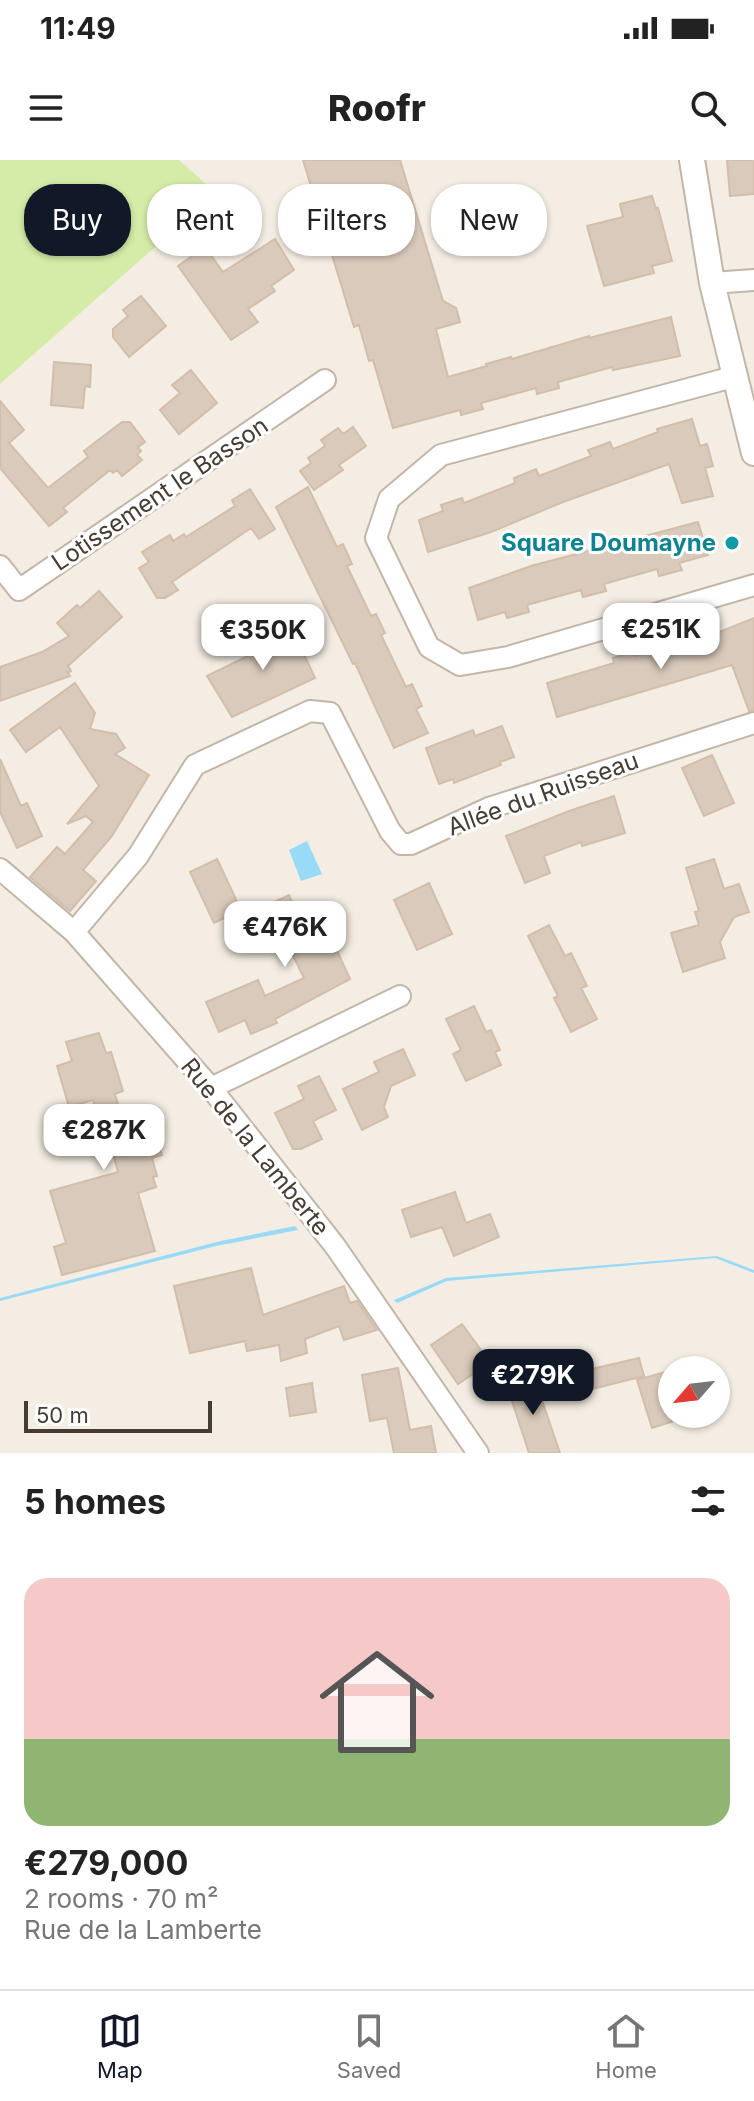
<!DOCTYPE html>
<meta charset="utf-8">
<style>
:root{--surface:#fff;--page:#f2f2f2;--text:#222;--muted:#767676;--line:#e0e0e0;--accent:#111827}
body{margin:0;font-family:Inter,sans-serif;background:var(--page);color:var(--text);height:100vh;display:flex;flex-direction:column;font-size:30px;white-space:nowrap}
*{box-sizing:border-box;margin:0}
p{font-size:26px;color:var(--muted)}
.icon{flex:none;width:44px;height:44px;fill:none;stroke:currentColor;stroke-width:2;stroke-linecap:round;stroke-linejoin:round}
.map{position:relative;height:1293px;overflow:hidden}
.details{display:flex;flex-direction:column;background:var(--surface);flex:1}
.details>*{flex:none}
.banner{position:absolute;left:24px;top:24px;width:706px;height:72px;display:flex;gap:16px}
.needle{width:52px;rotate:242deg}
.tools{position:absolute;left:658px;top:1196px;display:grid;gap:16px}
.tools a{display:grid;place-items:center;width:72px;height:72px;border-radius:50%;background:var(--surface);box-shadow:0 2px 6px #0004;font-size:40px}
.scale{position:absolute;left:24px;bottom:20px;width:188px;box-sizing:border-box;padding-left:8px;border:4px solid #463c33;border-top:0;font-size:22px;line-height:28px;white-space:nowrap;color:#463c33;-webkit-text-stroke:6px #fff;paint-order:stroke}
.price{position:absolute;translate:-50% -68px;padding:0 18px;border-radius:16px;background:#fff;color:#222;font-size:26px;line-height:52px;filter:drop-shadow(0 2px 4px #0008)}
.price::after{content:'';position:absolute;left:50%;top:48px;width:24px;height:18px;margin-left:-12px;background:inherit;clip-path:polygon(0 0,100% 0,50% 100%)}
.price.selected{background:var(--accent);color:#fff}
ul{padding:0;list-style:none}
li{display:grid;align-content:center;gap:16px;height:424px;padding:0 24px}
li span{display:grid;place-items:center;height:248px;border-radius:24px;color:#555}
li>.icon{margin-inline-start:auto}
span .icon{width:144px;height:144px;fill:#fffc;stroke-width:1}
li b{font-size:34px}
h2{display:flex;justify-content:space-between;align-items:center;height:96px;padding:0 24px;font-size:34px}
.chip{padding:0 28px;border-radius:32px;background:var(--surface);box-shadow:0 2px 6px #0004;font-size:28px;line-height:72px}
.chip.selected{background:var(--accent);color:#fff}
.status{display:flex;justify-content:space-between;align-items:center;height:56px;padding:0 40px;background:var(--surface);direction:ltr}
.status svg{height:22px;fill:currentColor}
header{display:flex;justify-content:space-between;align-items:center;height:104px;padding:0 24px;background:var(--surface);font-size:36px;font-weight:800}
.tab-bar{display:flex;justify-content:space-around;align-items:center;height:112px;border-top:2px solid var(--line);background:var(--surface);font-size:22px;color:var(--muted)}
.tab-bar a{display:grid;justify-items:center;gap:4px}
.tab-bar .selected{color:var(--accent)}
.map>svg:first-child{display:block}
.green{fill:#d5eca8}
.water{fill:#99dbf7}
.building{fill:#d9cabb;stroke:#d2beaa;stroke-width:2}
.lines{fill:none;stroke-linecap:round;stroke-linejoin:round}
.minor-casing{stroke:#c3b6a8;stroke-width:24}
.tertiary-casing{stroke:#c3b6a8;stroke-width:28}
.minor{stroke:#fff;stroke-width:20}
.tertiary{stroke:#fff;stroke-width:24}
.culture-dot{fill:#0f9aa8;stroke:#fff;stroke-width:3}
.labels{text-anchor:middle;stroke-width:6;stroke-linejoin:round;paint-order:stroke}
.street-label{font-size:24px;fill:#463c33;stroke:#fff}
.culture-label{font-size:24px;font-weight:bold;fill:#0d838f;stroke:#fff;text-anchor:end}
</style>
<div class="status"><b>11:49</b><svg viewBox="0 0 49 12"><path d="M0 12V9h3v3zM5 12V6h3v6zM10 12V3h3v9zM15 12V0h3v12zM26 1h20v11H26zM47 4h2v5h-2z"/></svg></div>
<header><svg class="icon" aria-label="menu" viewBox="0 0 24 24"><path d="M4 6h16M4 12h16M4 18h16"/></svg>Roofr<svg class="icon" aria-label="search" viewBox="0 0 24 24"><circle cx="10" cy="10" r="6"/><path d="M15 15l6 6"/></svg></header>
<div class="map">
<svg width="754" height="1293" viewBox="0 0 754 1293">
<rect width="100%" height="100%" fill="#f4ede3"/>
<path class="green" d="M0,0H179L216,33L0,224Z"/>
<path class="water" d="M307,681L322,714L301,721L289,690Z
M295,1066L298,1070L216,1086L0,1141V1138L221,1081Z
M717,1096L754,1110V1113L715,1098L447,1121L397,1143L394,1140L446,1118Z"/>
<path class="building" d="M303,0H400L443,141L456,148L460,162L436,169L448,217L487,206L486,204L511,197L512,199L589,176V178L671,157L680,196L613,210L612,207L558,222L559,228L537,234L536,228L481,243L483,249L461,255L460,250L393,268L373,200L369,201L359,165L354,167Z
M727,0H754V34L730,36Z
M652,36L656,49L658,48L672,101L652,106L654,113L604,126L587,66L623,57L620,44Z
M275,79L294,110L271,126L275,131L248,149L258,162L231,180L178,106L205,87L223,112Z
M141,136L166,166L129,197L113,177V169L128,156L123,150Z
M54,202L91,205L90,227L85,226L83,248L51,245Z
M191,210L217,243L179,274L160,250L180,233L172,225Z
M0,241L24,270L9,283L48,328L88,297L84,291L122,262H130L145,282L138,287L141,291L137,295L142,300L122,316L117,310L113,313L110,310L63,348L67,352L49,366L0,308Z
M692,259L700,286L707,284L713,306L705,308L713,336L682,343L669,304L563,342L491,372L428,392L419,360L443,351L441,345L462,338L464,343L515,323L514,318L536,309L539,316L591,296L588,290L610,282L613,289L658,272L657,269Z
M353,267L366,286L339,305L343,310L314,330L300,311L311,303L308,298L325,286L321,280L338,268L343,274Z
M308,327L337,387L343,384L352,404L347,406L371,456L376,454L385,473L381,475L406,527L412,524L422,546L416,549L428,573L394,588L355,503L353,504L276,347Z
M250,329L275,369L259,379L251,368L172,422L178,430L165,438H157L139,408L149,402L142,392L170,375L173,381L184,374L186,377L235,346L232,340Z
M698,362L708,395L679,403L682,410L659,416L657,409L604,424L606,431L583,437L581,430L527,445L529,452L507,458L505,452L478,460L469,428L531,406Z
M99,431L122,457L68,506L71,511L68,513L70,516L0,541V507L42,492L69,476L57,463L77,445L80,448Z
M754,458V550L749,551L732,505L557,557L547,523L614,503L613,498L633,492L635,496L702,479Z
M290,464L315,518L232,557L207,516L254,493L249,483Z
M75,523L95,553L90,569L116,574L125,588L115,594L149,615L112,676L83,710L96,721L70,751L30,717L57,687L65,694L93,662L86,656L67,664L99,626L60,567L26,592L10,570Z
M502,566L514,597L500,602L501,605L454,623L453,619L439,624L426,588L473,570L475,576Z
M712,595L734,643L704,656L682,608Z
M0,599L21,646L27,643L42,676L17,688L0,652Z
M614,636L625,673L582,686L581,682L544,696L550,713L525,723L506,676L569,651Z
M217,699L241,750L214,763L190,712Z
M714,699L724,729L739,724L749,752L734,757L720,782L725,798L683,812L671,773L699,765L695,752L699,751L686,708Z
M429,723L452,774L417,790L394,740Z
M289,735L296,752L315,742L350,819L275,859L277,863L251,874L245,860L219,872L206,842L258,820L265,836L304,818L283,775L266,783L251,753Z
M549,765L565,796L571,793L587,826L581,828L597,859L571,872L554,838L558,836L528,776Z
M474,846L486,872L491,870L500,890L495,892L501,905L466,921L453,894L461,890L446,859Z
M99,873L106,893L111,892L123,931L115,934L130,984L156,976L162,995L152,998L157,1016L153,1017L156,1027L138,1033L155,1091L62,1115L54,1087L66,1083L50,1031L118,1012L103,958L99,959L93,940L69,947L57,906L72,901L66,882Z
M403,889L415,915L391,926L384,947L388,957L362,970L343,929L379,912L374,902Z
M319,916L336,950L313,961L322,979L301,989H293L275,953L304,939L298,926Z
M455,1032L466,1063L490,1054L499,1077L454,1096L442,1067L411,1077L402,1050Z
M251,1108L263,1155L344,1126L350,1143L357,1141L377,1170L344,1180L339,1166L305,1179L307,1193L281,1201L279,1185L247,1191L245,1181L190,1193L174,1126Z
M462,1164L484,1194L508,1190L458,1224L431,1185Z
M639,1198L644,1216L588,1230L583,1211Z
M398,1208L410,1270L431,1266L436,1293H394L387,1258L370,1261L362,1215Z
M672,1210V1254H676L677,1260L652,1268L637,1220Z
M534,1217L560,1293H529L507,1226Z
M312,1223L316,1252L290,1256L286,1228Z"/>
<g class="lines">
<g class="minor-casing">
<path id="minor" d="M712,123L754,120
M733,217L441,295L389,339L376,378L429,487L460,505L508,497L754,425
M0,406L19,430L325,220
M0,709L74,772L211,928L335,1086L478,1293
M74,772L138,696L195,605L310,551L330,553L390,671L401,684H411L489,648L754,563
M211,928L400,836"/>
</g>
<g class="tertiary-casing">
<path id="tertiary" d="M692,0L712,123L754,293"/>
</g>
<use href="#minor" class="minor"/>
<use href="#tertiary" class="tertiary"/>
</g>
<circle class="culture-dot" cx="732" cy="383" r="8"/>
<g class="labels">
<g class="street-label">
<text transform="translate(160 334) rotate(-34)" y="8">Lotissement le Basson</text>
<text transform="translate(543 634) rotate(-20)" y="8">Allée du Ruisseau</text>
<text transform="translate(255 987) rotate(51)" y="8">Rue de la Lamberte</text>
</g>
<g class="culture-label">
<text x="716" y="391">Square Doumayne</text>
</g>
</g>
</svg>
<div class="tools">
<a><svg class="needle" viewBox="-14 -14 28 28"><path d="M0-13l5 13h-10z" fill="#e53935"/><path d="M0 13l5-13h-10z" fill="#767676"/></svg></a>
</div>
<div class="scale">50 m</div>
<b class="price" style="left:661px;top:511px">€251K</b>
<b class="price" style="left:263px;top:512px">€350K</b>
<b class="price" style="left:285px;top:809px">€476K</b>
<b class="price" style="left:104px;top:1012px">€287K</b>
<b class="price selected" style="left:533px;top:1257px">€279K</b>
<div class="banner">
<a class="chip selected">Buy</a>
<a class="chip">Rent</a>
<a class="chip">Filters</a>
<a class="chip">New</a>
</div>
</div>
<section class="details">
<h2>5 homes<svg class="icon" aria-label="filters" viewBox="0 0 24 24"><path d="M4 7h16M4 17h16"/><circle cx="9" cy="7" r="2"/><circle cx="15" cy="17" r="2"/></svg></h2>
<ul>
<li><span style="background:linear-gradient(#f6c9c9 65%,#8fb573 0)"><svg class="icon" aria-label="home" viewBox="0 0 24 24"><path d="M3 11l9-7 9 7M6 9v11h12V9"/></svg></span><div><b>€279,000</b><p>2 rooms · 70 m²</p><p>Rue de la Lamberte</p></div></li>
</ul>
</section>
<nav class="tab-bar">
<a class="selected"><svg class="icon" aria-label="map" viewBox="0 0 24 24"><path d="M3 6l6-2 6 2 6-2v14l-6 2-6-2-6 2zM9 4v14M15 6v14"/></svg>Map</a>
<a><svg class="icon" aria-label="saved" viewBox="0 0 24 24"><path d="M7 4h10v16l-5-4-5 4z"/></svg>Saved</a>
<a><svg class="icon" aria-label="home" viewBox="0 0 24 24"><path d="M3 11l9-7 9 7M6 9v11h12V9"/></svg>Home</a>
</nav>
